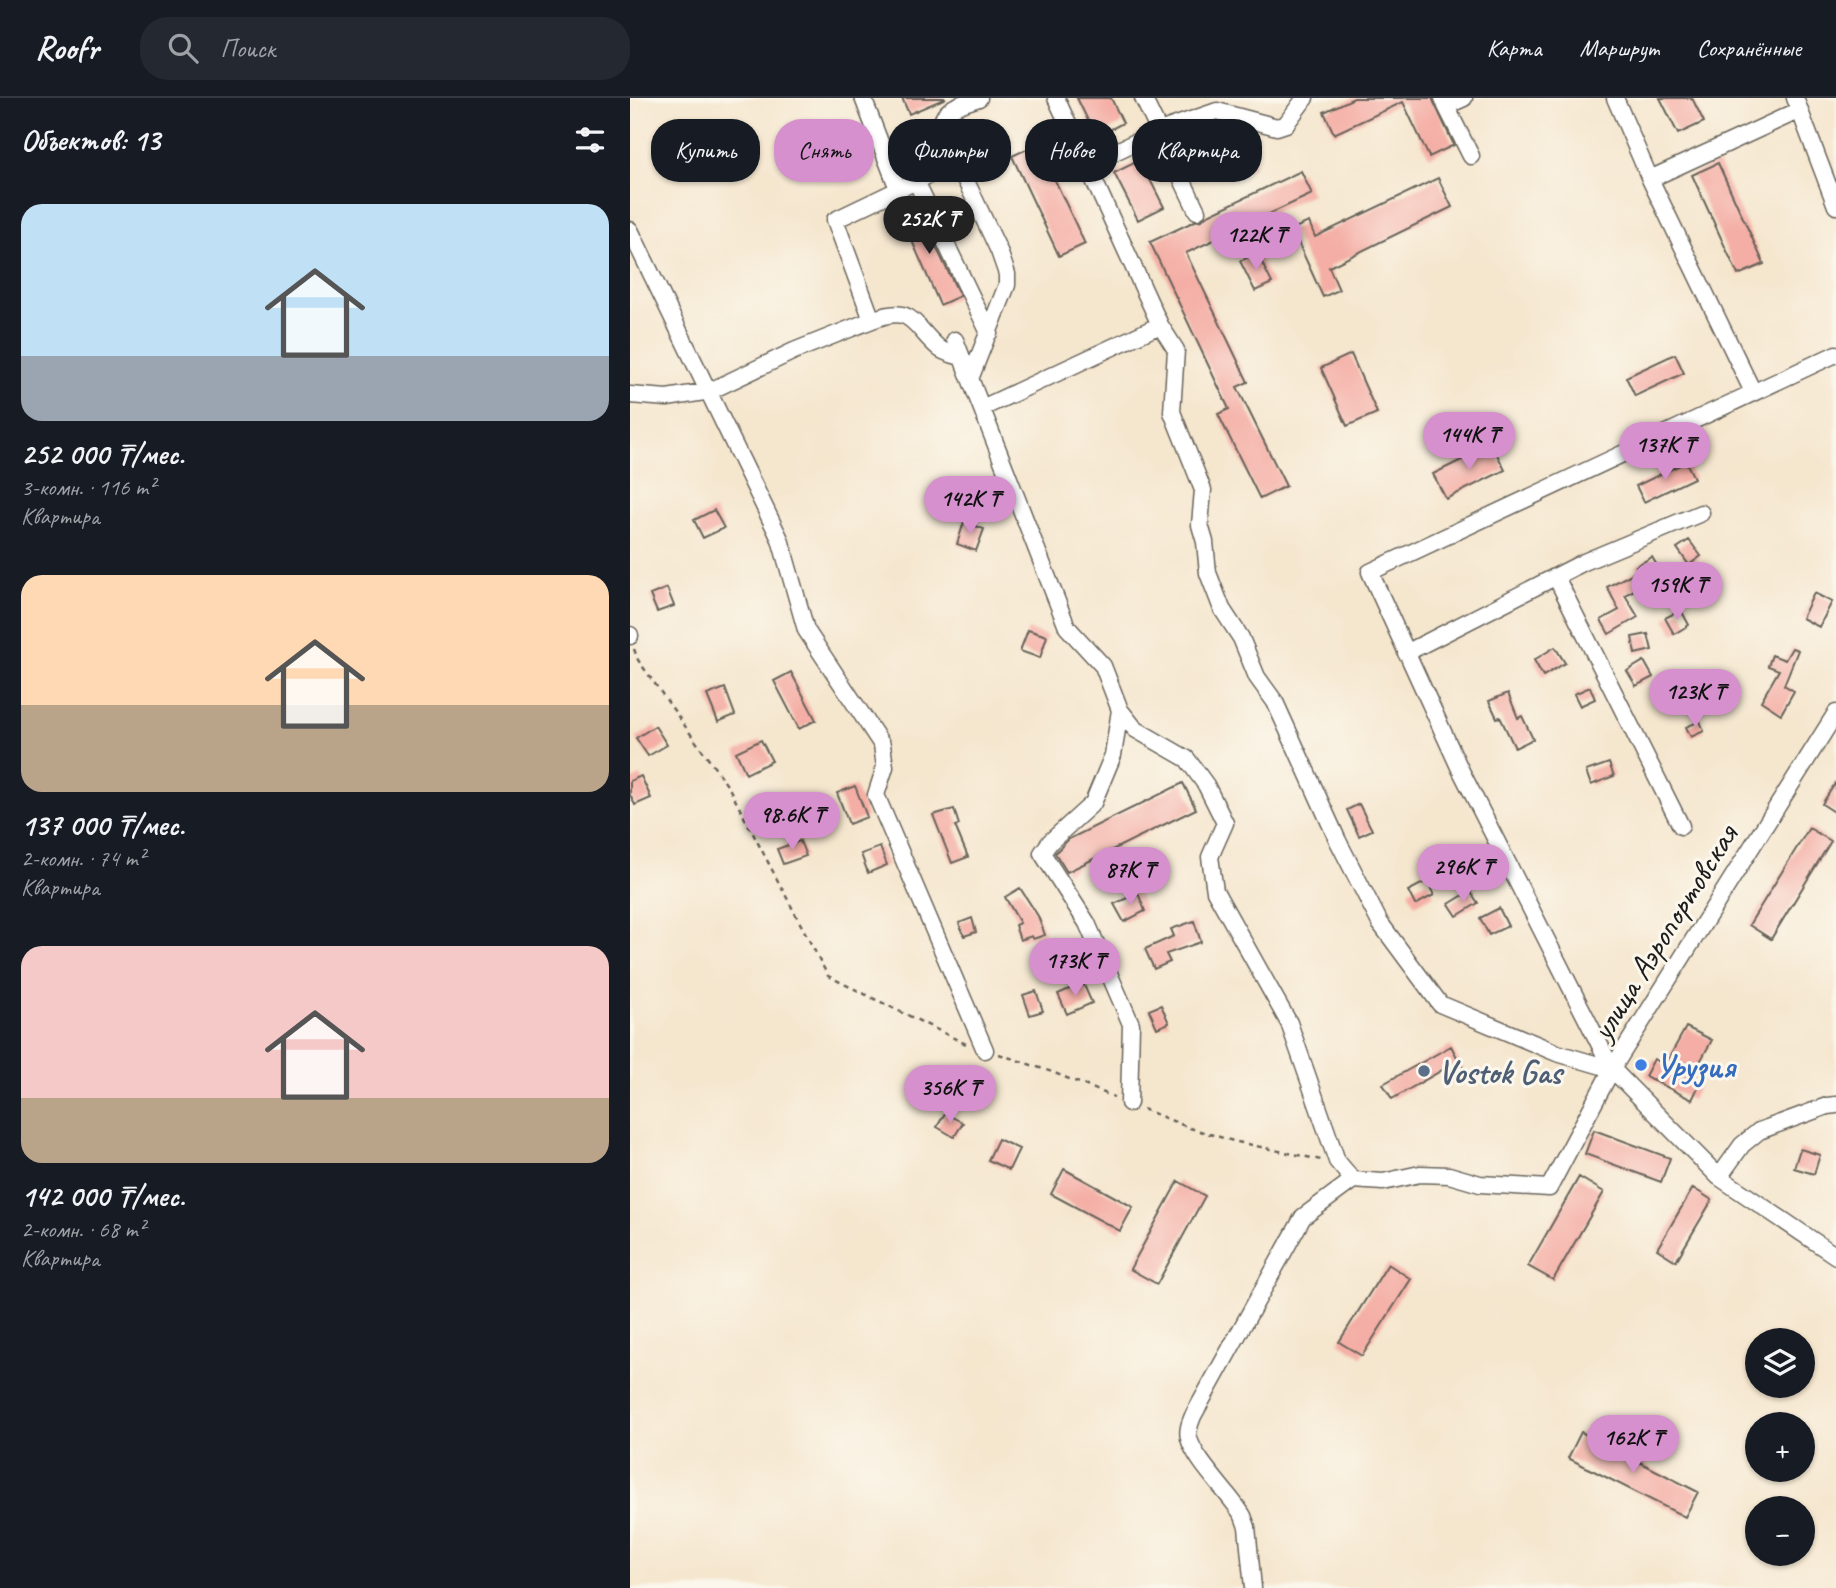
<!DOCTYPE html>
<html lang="ru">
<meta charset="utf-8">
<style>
:root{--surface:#171b24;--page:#242831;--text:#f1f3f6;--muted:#9ea1a6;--line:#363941;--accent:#d690ce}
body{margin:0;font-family:Caveat,sans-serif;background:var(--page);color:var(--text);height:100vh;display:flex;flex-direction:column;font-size:26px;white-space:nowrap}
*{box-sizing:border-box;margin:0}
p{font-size:23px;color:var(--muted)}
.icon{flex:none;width:38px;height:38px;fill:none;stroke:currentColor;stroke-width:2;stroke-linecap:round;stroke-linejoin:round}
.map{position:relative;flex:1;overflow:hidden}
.drawer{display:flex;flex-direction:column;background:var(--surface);width:630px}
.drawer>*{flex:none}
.top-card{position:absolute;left:21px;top:21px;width:665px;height:63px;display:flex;gap:14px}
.fabs{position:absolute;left:1115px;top:1230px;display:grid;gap:14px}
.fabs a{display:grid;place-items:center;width:70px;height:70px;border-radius:50%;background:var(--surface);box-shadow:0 2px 5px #0004;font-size:35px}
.price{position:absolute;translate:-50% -60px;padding:0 16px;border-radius:24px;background:var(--accent);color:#111;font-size:23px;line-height:46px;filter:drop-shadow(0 2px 4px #0008)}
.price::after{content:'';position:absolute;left:50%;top:42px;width:21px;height:16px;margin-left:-10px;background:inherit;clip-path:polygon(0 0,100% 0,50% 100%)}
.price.current{background:#222;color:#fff}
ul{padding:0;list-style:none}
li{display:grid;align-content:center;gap:14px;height:371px;padding:0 21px}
li span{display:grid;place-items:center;height:217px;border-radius:21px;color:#555}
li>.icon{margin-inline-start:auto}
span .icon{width:126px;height:126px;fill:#fffc;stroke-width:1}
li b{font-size:30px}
h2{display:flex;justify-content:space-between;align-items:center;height:84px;padding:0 21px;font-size:30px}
.pill{padding:0 24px;border-radius:28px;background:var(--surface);box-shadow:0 2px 5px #0004;font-size:24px;line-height:63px}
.pill.current{background:var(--accent);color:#111}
header{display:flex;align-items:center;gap:42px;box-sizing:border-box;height:98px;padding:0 35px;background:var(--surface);border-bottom:2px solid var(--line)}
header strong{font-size:33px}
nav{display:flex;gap:38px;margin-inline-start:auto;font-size:24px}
.search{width:490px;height:63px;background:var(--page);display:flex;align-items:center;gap:18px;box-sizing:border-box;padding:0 24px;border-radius:28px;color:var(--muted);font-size:26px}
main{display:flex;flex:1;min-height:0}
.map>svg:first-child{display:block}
.building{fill:#f4aea5}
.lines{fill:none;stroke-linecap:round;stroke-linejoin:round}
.minor-casing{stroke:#68635a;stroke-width:19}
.path{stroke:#68635a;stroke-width:2.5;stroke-dasharray:5 5;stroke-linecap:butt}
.minor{stroke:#fff;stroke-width:16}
.shop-dot{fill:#3f7fe0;stroke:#fbf7ec;stroke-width:2.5}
.service-dot{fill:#5c6f8a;stroke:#fbf7ec;stroke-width:2.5}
.labels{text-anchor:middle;stroke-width:6;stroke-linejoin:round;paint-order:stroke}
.street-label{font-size:33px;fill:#1c1c1c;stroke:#fbf7ec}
.shop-label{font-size:33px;font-weight:bold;fill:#366cbe;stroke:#fbf7ec;text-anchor:start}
.service-label{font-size:33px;font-weight:bold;fill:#4e5e75;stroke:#fbf7ec;text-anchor:start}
</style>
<header>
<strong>Roofr</strong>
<div class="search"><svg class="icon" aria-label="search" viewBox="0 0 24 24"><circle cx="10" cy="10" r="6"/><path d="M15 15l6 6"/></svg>Поиск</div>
<nav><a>Карта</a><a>Маршрут</a><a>Сохранённые</a></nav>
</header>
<main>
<section class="drawer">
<h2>Объектов: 13<svg class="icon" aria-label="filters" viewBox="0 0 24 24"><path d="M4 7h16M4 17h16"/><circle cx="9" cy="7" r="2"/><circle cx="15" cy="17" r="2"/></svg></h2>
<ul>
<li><span style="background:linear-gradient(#bfe0f5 70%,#9aa5b1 0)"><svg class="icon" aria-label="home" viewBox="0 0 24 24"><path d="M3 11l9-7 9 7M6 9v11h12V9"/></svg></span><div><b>252 000 ₸/мес.</b><p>3-комн. · 116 m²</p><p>Квартира</p></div></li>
<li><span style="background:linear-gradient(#ffd9b3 60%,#b9a48a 0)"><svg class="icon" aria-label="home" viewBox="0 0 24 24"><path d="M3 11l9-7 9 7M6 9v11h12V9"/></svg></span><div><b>137 000 ₸/мес.</b><p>2-комн. · 74 m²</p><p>Квартира</p></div></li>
<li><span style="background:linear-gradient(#f6c9c9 70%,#b9a48a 0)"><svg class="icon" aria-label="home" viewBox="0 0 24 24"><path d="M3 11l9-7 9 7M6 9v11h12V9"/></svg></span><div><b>142 000 ₸/мес.</b><p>2-комн. · 68 m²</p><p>Квартира</p></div></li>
</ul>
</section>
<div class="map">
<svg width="1206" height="1490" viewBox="0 0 1206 1490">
<rect width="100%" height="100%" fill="#fbf7ec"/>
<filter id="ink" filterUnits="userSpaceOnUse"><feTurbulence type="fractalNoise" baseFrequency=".0143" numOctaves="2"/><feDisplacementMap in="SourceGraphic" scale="14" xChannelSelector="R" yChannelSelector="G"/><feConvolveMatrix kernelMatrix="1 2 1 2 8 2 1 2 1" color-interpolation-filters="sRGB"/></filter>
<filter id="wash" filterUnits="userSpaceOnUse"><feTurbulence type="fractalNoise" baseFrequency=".00686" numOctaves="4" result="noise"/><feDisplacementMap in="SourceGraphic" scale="28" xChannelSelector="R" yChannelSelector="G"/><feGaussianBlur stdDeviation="1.57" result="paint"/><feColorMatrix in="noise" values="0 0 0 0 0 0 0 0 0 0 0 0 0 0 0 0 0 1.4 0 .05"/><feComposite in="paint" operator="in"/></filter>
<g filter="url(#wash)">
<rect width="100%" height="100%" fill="#f5e6ce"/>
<g id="blocks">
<path class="building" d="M272,0H316L279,16Z
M447,0H481L493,25L466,39Z
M724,0H802L824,47L799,59L773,4L704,36L694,14Z
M1030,0H1062L1074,24L1048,36Z
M591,25L607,29L624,68L598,80L576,31Z
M408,46L455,146L429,158L382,58Z
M510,62L534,109L508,122L484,75Z
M1088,65L1134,166L1108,177L1062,77Z
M671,73L682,96L556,155L618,284L607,289L656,388L630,401L588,316L599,311L520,144L565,123L572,122L576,118Z
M808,80L822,109L699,169L709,192L693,199L662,131L679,124L685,139Z
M285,106L330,198L310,207L269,113Z
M627,155L642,185L625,193L610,163Z
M721,256L747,315L717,328L691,270Z
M1045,256L1054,275L1005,298L996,279Z
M862,347L875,372L816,401L803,376Z
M1056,364L1064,380L1014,404L1006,388Z
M84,412L94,430L73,440L64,422Z
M334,424L354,431L346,453L327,446Z
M1059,442L1071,458L1059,467L1047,450Z
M1022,459L1032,476L1016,486L1006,468Z
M1005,474L1008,490L995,497L1008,519L979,536L971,522L989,512L977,489Z
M37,490L44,508L27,514L20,497Z
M1184,495L1202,504L1189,529L1172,520Z
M1051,512L1059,527L1044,536L1035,520Z
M398,532L417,538L410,560L390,553Z
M1018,536L1022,552L1005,556L1002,539Z
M925,549L935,565L913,578L904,562Z
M1162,550L1168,552L1154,587L1164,593L1151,616L1131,603L1149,572L1138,568L1142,557L1155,562Z
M1014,563L1023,579L1006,588L997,573Z
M161,574L186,622L169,631L144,583Z
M960,589L965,601L950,608L944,596Z
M95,590L105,617L88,624L77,597Z
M878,595L888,620L892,618L903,641L885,650L870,619L867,620L859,603Z
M1070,623L1074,633L1061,639L1056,629Z
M25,628L37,647L18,658L6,640Z
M131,642L142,663L116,676L106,654Z
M979,665L984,678L961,687L956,673Z
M11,678L21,700L5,707L0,697V683Z
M1206,684V715L1192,706Z
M553,685L566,711L437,774L425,755L439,741Z
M225,688L237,719L219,726L207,695Z
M152,700L163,721L146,730L134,710Z
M729,706L742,732L729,738L717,712Z
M324,711L329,727L325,728L338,759L322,765L303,717Z
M1179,730L1201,743L1141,841L1119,827Z
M170,743L176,758L153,766L147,751Z
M250,749L257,767L238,775L231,756Z
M797,783L804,797L785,807L778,793Z
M390,790L408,818L415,837L403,841L402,838L390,842L385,827L390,825L375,799Z
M840,793L848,805L827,818L819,806Z
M508,795L515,813L494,824L484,806Z
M869,810L878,828L859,837L850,820Z
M342,820L346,834L334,838L329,825Z
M564,823L571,844L536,856L540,864L524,871L515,851L544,838L541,831Z
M453,885L462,905L437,916L428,896Z
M406,893L413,913L400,917L393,897Z
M531,907L539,925L527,930L519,912Z
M1056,929L1082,942L1061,980L1070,985L1062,1002L1015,978L1024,961L1035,967Z
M821,948L836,976L823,983L816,970L762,1001L753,986Z
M315,1015L333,1025L324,1039L307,1029Z
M964,1032L1040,1060L1031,1084L955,1056Z
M368,1041L389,1051L379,1072L358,1062Z
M1170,1051L1190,1057L1184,1076L1164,1070Z
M434,1071L503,1109L490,1133L421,1096Z
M949,1079L974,1094L923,1182L898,1168Z
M548,1083L575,1098L527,1186L500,1171Z
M1063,1090L1082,1102L1046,1163L1027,1151Z
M758,1166L781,1181L732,1258L709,1244Z
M951,1334L1068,1394L1055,1419L938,1360Z"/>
</g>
</g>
<g filter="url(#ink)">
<use href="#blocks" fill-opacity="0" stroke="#68635a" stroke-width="2"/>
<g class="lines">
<g class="minor-casing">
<path id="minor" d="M233,0L268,91
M426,0L457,67
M513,0L529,33L457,67L530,227L546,252L542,314L573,392L570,427L575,444L578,475L592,511L611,540L627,579L645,604L708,743L750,825L810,906L927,955L982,971L1089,1079L1206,1158
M813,0L816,8L834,0
M985,0L1020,81L1123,294
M1165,0L1206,108
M816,8L841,58
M326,64L205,122L242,222C284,205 282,228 310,251C316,255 324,257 331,259
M1020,81L1170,12
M286,83L359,235
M567,113L529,33L587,13L647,29L656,26L675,0
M0,132L150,441L176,532L252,647L255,669L246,697L355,952
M325,242L437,529L473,568L490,612L505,631L557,661L576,687L595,725L580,759L585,793L659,925L707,1063L723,1082
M340,281L377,187V176L369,153L311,30C312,9 332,6 349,0
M0,297L37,300L80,293L164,253L242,222
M352,310L530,227
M926,479L1051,728
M0,537V538
M776,555L954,464L1071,415
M490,612L483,657L463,705L420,744L412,755L457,825L501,926L499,1005
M982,971L830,671L740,474L1206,256
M1089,1079L1112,1047L1129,1033L1197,1008L1206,1007
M623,1490L617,1429L613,1418C600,1396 564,1362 559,1340C557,1332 560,1325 563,1318L673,1119L723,1082L753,1084L790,1076L819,1077L850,1086L919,1090L982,971L1206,615"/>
</g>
<path class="path" d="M4,551L8,562L99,690L198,878L336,946
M369,956L422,974L484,999
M513,1011L560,1030L603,1043L691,1062"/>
<use href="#minor" class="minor"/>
</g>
</g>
<circle class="shop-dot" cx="1011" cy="967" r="7"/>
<circle class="service-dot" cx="794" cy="973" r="7"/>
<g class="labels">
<g class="street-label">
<text transform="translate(1033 834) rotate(-58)" y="12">улица Аэропортовская</text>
</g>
<g class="shop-label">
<text x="1025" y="979">Урузия</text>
</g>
<g class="service-label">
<text x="808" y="985">Vostok Gas</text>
</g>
</g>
</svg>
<div class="fabs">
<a><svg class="icon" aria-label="layers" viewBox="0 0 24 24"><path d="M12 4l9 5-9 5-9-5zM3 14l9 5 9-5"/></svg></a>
<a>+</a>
<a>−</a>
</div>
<b class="price current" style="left:299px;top:158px">252K ₸</b>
<b class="price" style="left:626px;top:174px">122K ₸</b>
<b class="price" style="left:839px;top:374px">144K ₸</b>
<b class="price" style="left:1035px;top:384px">137K ₸</b>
<b class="price" style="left:340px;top:438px">142K ₸</b>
<b class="price" style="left:1047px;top:524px">159K ₸</b>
<b class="price" style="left:1065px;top:631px">123K ₸</b>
<b class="price" style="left:162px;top:754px">98.6K ₸</b>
<b class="price" style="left:833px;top:806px">296K ₸</b>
<b class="price" style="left:500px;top:809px">87K ₸</b>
<b class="price" style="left:445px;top:900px">173K ₸</b>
<b class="price" style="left:320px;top:1027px">356K ₸</b>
<b class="price" style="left:1003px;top:1377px">162K ₸</b>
<div class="top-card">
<a class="pill">Купить</a>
<a class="pill current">Снять</a>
<a class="pill">Фильтры</a>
<a class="pill">Новое</a>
<a class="pill">Квартира</a>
</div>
</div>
</main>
